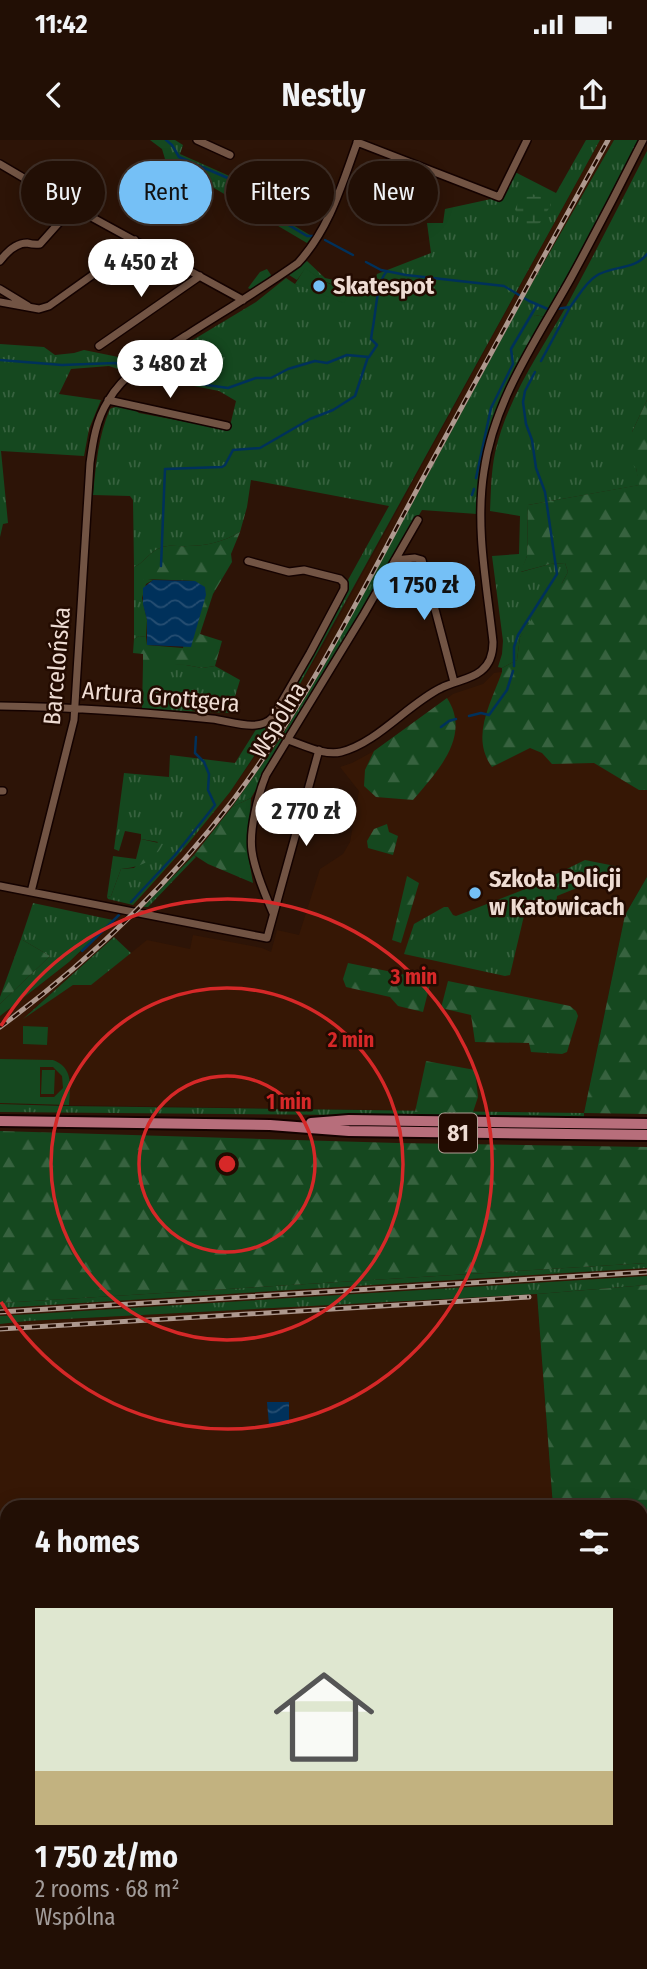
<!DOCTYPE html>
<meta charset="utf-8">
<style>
:root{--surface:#220f05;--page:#2e1d13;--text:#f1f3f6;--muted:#a29c9a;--line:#3f2f27;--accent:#75c0f6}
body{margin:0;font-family:"Fira Sans Condensed",sans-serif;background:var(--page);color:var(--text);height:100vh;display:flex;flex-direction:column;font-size:26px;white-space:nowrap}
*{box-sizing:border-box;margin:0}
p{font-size:23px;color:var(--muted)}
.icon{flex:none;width:38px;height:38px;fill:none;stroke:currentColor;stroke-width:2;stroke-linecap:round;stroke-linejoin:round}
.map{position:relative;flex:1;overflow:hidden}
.panel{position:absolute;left:0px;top:1360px;width:648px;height:471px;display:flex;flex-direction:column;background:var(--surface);border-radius:21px 21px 0 0;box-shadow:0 4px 18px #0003,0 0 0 2px var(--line)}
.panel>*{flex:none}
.guide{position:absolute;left:21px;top:21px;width:606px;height:63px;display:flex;gap:14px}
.price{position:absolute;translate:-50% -60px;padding:0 16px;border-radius:24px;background:#fff;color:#222;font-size:23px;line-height:46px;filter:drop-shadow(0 2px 4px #0008)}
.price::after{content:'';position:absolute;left:50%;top:42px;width:21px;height:16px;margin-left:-10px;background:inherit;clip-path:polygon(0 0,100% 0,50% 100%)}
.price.active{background:var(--accent);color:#111}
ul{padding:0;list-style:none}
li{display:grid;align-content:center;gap:14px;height:371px;padding:0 35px}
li+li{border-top:2px solid var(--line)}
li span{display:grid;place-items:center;height:217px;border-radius:0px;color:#555}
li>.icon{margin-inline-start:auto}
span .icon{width:126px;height:126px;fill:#fffc;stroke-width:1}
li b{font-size:30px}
h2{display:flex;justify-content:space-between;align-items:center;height:84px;padding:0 35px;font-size:30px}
.pill{padding:0 24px;border-radius:32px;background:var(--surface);box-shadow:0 4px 18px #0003,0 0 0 2px var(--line);font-size:24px;line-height:63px}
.pill.active{background:var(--accent);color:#111}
.status{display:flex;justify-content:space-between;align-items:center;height:49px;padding:0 35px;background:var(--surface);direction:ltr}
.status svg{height:19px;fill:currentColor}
header{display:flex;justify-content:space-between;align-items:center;height:91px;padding:0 35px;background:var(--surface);font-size:32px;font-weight:700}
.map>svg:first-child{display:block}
.built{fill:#361705}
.grass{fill:url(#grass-tufts)}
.forest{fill:url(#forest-firs)}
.wetland{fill:url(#wetland-marsh)}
.garden{fill:#15481f;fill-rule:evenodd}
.water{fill:url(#water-waves)}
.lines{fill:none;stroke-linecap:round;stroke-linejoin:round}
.stream{stroke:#00315b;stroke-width:2.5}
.street-casing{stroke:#140200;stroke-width:10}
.primary-casing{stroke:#140200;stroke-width:14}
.street{stroke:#725444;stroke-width:7}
.primary{stroke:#b76e7b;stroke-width:10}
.rail-casing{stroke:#ad988e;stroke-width:5}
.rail{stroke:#230b01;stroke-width:2.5;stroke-dasharray:8;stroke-linecap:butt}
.ring{fill:none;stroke:#d62828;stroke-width:3.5}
.poi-dot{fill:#75c0f6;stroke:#230b01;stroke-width:2.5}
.labels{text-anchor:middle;stroke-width:5;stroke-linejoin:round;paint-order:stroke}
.shield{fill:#230b01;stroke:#b19d94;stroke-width:2}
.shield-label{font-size:23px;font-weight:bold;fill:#eedcd3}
.poi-label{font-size:24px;font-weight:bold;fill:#eedcd3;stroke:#230b01;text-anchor:start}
.street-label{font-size:24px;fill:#eedcd3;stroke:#230b01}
.centre{fill:#d62828;stroke:#230b01;stroke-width:3.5}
.ring-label{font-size:21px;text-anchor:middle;font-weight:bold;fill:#d62828;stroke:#230b01;stroke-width:5;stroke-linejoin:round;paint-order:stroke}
</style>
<div class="status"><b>11:42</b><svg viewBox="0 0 49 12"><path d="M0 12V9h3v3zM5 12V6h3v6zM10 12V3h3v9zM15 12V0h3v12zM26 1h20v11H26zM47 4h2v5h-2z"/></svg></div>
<header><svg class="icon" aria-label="back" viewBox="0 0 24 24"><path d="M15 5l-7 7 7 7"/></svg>Nestly<svg class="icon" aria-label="share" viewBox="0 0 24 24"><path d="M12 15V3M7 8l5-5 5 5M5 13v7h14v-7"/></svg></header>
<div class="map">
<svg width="647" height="1829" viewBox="0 0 647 1829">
<defs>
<pattern id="grass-tufts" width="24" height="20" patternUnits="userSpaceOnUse" patternTransform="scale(1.75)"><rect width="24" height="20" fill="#15481f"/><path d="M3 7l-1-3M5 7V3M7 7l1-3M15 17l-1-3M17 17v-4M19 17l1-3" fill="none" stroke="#37623f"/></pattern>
<pattern id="forest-firs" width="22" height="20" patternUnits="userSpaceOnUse" patternTransform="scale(1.75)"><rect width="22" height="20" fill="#15481f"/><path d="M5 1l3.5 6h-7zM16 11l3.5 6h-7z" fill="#37623f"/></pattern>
<pattern id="wetland-marsh" width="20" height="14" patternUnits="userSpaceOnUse" patternTransform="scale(1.75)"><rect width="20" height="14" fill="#15481f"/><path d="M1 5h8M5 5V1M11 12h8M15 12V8" fill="none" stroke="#37623f"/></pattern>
<pattern id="water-waves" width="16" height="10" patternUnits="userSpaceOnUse" patternTransform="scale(1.75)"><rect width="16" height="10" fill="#00315b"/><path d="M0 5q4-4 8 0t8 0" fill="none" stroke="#264e72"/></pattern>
</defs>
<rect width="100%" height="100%" fill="#2d1407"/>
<path class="built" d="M600,0H614L527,152L325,524L280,599L232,667L194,715L114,797L29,873L73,845L127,816L147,800L190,809L193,795L262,808L271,812L277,790L299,795L320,729L343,714L350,702L359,651L340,627L352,623L374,611L453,554L483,544L494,533L565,522L647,597V737L625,775L584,973L0,964V876L69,822L133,765L230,652L265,602L323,506Z
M647,1128V1136L0,1176V1168Z
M537,1154L553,1367H7V1653H0V1184L27,1181Z"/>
<path class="grass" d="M150,0H175L183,5L180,14L234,38L238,51L242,55L310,95H313L307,103L165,19L162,9Z
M586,0H600L289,564L230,652L187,705L133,765L108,759L107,757L111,756L121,729L134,728L158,702L141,699V694L125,691L119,711L114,709L124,633L169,637L170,615L235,623L257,588L266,587L272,581L303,531L346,455L348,440L389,366L251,340L247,367L240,392C223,402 206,406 187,406C178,407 170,404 160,408C149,412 144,423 134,427L133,360L130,356L93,355C96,325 98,297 110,269C119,264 131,266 139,273L229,290L236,261L219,251L139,235L148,227L256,162L286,138L295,144L344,154L343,148L323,141L305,129L297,140L289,135L307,121L325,138L373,149L377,134L431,113L427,83H443L445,69L491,59L498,61L515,32L556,53Z
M614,0H639L585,106L545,177L535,175L521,221L499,262L489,291L481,328L477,374L422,370L251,658L232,667L280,599L325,524L527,152Z
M647,11V260L632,292L636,328L640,345L528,365L527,416L521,432L550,424L565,423L568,432L562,443L520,497L517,520L502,528L498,527L502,514L503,501L492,416L519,414L520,376L490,371C491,352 491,332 495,313C507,258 541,211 568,163C595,113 621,62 647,11Z
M267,129L271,135L270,138L252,150L248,148L260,132Z
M0,204L44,207L55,215L74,213L84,210L138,221L127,232L109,226L71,229L59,254L101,260L89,289L84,316L1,311L8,383L3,384L0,397Z
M143,438L153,440L146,444L142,458L147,480L146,497L139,496L134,499V439Z
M163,523L186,525L202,528L215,526L240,540L230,573L142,569L143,524Z
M194,715L196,717L148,767H143Z
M585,720L620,727L622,728L619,740L604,737L557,756L556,766L527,763L510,835L505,836L404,814L414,784L444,767H448L453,775L456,776L528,748Z
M33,763L113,780L69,822L0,876V864L50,816L21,799Z
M114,797L131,813L91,845H73L23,879Z
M0,964L64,966L584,973V977L0,972Z
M647,1123V1128L0,1168V1163Z
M647,1136V1145L537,1154L27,1181L0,1184V1176Z"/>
<path class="forest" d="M535,175L545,177L521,221L513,212Z
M647,260V650H639L594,623L552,624L542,613L530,608L492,627C470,597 491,563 502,532V528L517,520L520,497L552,448L562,443L568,432L565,423L550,424L520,432L527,416L528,365L639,345L636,328L626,318L632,292Z
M240,392L231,414L232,422L213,454L200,494L222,501L215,526L202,528L186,525L143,524V514L133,513L134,499L139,496L146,497L147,505L183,508L195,441C175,440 154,439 134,439V427C144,423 149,412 160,408C170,404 178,407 187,406C206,406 223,402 240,392Z
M447,558C472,596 437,632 413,660L376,657L364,646L365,630L374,611Z
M251,658L248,714L253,743L208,724L194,715L232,667Z
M387,684L389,692L398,696L393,715L368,708L367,701L374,689Z
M141,699L163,704C154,722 140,727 121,729L111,756L107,757L113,716L136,719Z
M407,736L419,743L401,803L392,800Z
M647,737V974L584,973L625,775Z
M21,799L50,816L0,864V857Z
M348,823L431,840L423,872L398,866L390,857L346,847L343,839Z
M448,841L570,866L576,871L578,876L567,912L562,914L531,912L529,903L475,902L471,875L441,868Z
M426,921L475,930L478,957L473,972H415Z
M0,991L397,1003L647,1007V1123L0,1163Z
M647,1145V1829H0V1658H7V1824H640V1367H553L537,1154Z"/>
<path class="wetland" d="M532,54L548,59L551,65L540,83L529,87L520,82L515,69L519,61Z"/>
<path class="garden" d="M305,128L323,141L343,149L344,154L348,155L344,163L295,144Z
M23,886L48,887L47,905L23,904Z
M0,919L53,920C74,928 70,946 69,965L0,963ZM40,927H53L62,936L63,948L54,957H40Z
M42,930H55L54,954H41Z"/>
<path class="water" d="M153,440L195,441L205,447L206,455L191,507L147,505V480L143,464V448Z
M267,1262H289V1284L269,1285Z"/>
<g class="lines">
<path class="stream" d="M166,0L172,5L179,17L230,39L240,56L307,96H313
M325,100L353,115
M366,122L381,130L406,135L504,146L529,161L550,170
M556,169L570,167C578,157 585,143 596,136C612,125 634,131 647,114
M0,220L62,225L115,223L179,241L228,248L256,238H271L288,229L315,221L327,223L347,215L369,217L377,205L371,199L372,192C376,175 376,143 387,131
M541,221L569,169
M476,338L491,268L513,224L511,209L537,165
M472,355L474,349
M161,426L165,329L222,327L225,325L233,310L260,308L310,279L333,270L355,256L368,217
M514,526V507L518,495L557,434L545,352L536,328L532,300L526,284L523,262L525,251L535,232
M469,576L481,573L489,575L507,550L513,531
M441,587L449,581L456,579
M131,762L175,715L215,665L208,650L209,634L204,622L195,613L196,597
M82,811L119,775"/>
<g class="street-casing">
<path id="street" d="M197,0L230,15
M357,2L499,57L527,0
M0,24L73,67L243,160
M0,121C6,113 16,103 27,103C31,104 35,105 40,104L73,67
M0,149L28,166
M0,162L39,169L49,166L108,124L135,100
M99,206L200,136
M108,260L227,286
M395,420L415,418L422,420L454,542
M0,566C71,567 141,572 212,579C231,581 259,593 273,577L310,513L344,449V443L340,439L304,430L289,432L248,421
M288,600C304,605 324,616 341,612C377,603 408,564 441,548C454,541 470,540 481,531C490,524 493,513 493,502C487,446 475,388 484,331C494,260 537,199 571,138C596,92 620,46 643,0
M0,651H3
M0,746L267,798L319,610
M31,752L74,580L90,323C93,301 96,280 108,261C126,230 160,212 190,193C226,170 263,148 298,123C330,88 342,44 358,0
M273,773C266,757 254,727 252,711C249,690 258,655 266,635L364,474L418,380"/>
</g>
<g class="primary-casing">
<path id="primary" d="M0,981L270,985L349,991L647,995
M311,983L349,980L647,984"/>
</g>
<use href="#street" class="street"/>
<use href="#primary" class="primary"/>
<g class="rail-casing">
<path id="rail" d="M0,887C88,822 167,747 234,659C310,558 367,442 427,331C487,220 547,110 608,0
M0,1172L647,1132
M0,1189L529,1157"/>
</g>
<use href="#rail" class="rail"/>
</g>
<g class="ring">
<circle cx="227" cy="1024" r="88"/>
<circle cx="227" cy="1024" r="176"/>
<path d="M1 886A265 265 0 1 1 1 1162"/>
</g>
<g class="poi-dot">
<circle cx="319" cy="146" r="7"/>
<circle cx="475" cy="753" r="7"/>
</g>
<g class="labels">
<rect class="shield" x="439" y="973.5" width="38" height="39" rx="5"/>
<g class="shield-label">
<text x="458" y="1001">81</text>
</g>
<g class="poi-label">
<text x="333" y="154">Skatespot</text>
<text x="489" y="747">Szkoła Policji<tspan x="489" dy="28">w Katowicach</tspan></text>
</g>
<g class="street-label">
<text transform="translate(57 526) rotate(-85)" y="8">Barcelońska</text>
<text transform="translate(161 557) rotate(5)" y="8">Artura Grottgera</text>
<text transform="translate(278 580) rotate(-59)" y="8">Wspólna</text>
</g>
</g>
<circle cx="227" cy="1024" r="10" class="centre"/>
<g class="ring-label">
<text x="414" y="844">3 min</text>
<text x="351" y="907">2 min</text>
<text x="289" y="969">1 min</text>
</g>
</svg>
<b class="price" style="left:141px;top:159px">4 450 zł</b>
<b class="price" style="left:170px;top:260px">3 480 zł</b>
<b class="price active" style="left:424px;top:482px">1 750 zł</b>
<b class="price" style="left:306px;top:708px">2 770 zł</b>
<div class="guide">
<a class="pill">Buy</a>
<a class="pill active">Rent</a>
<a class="pill">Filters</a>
<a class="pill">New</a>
</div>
<section class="panel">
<h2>4 homes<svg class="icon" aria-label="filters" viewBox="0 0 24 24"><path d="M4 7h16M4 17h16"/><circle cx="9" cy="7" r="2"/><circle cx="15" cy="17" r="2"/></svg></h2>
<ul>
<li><span style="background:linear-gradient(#dfe7d0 75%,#c2b280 0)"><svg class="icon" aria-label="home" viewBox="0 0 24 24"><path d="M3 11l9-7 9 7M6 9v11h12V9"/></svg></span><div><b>1 750 zł/mo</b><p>2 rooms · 68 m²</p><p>Wspólna</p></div></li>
</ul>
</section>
</div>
